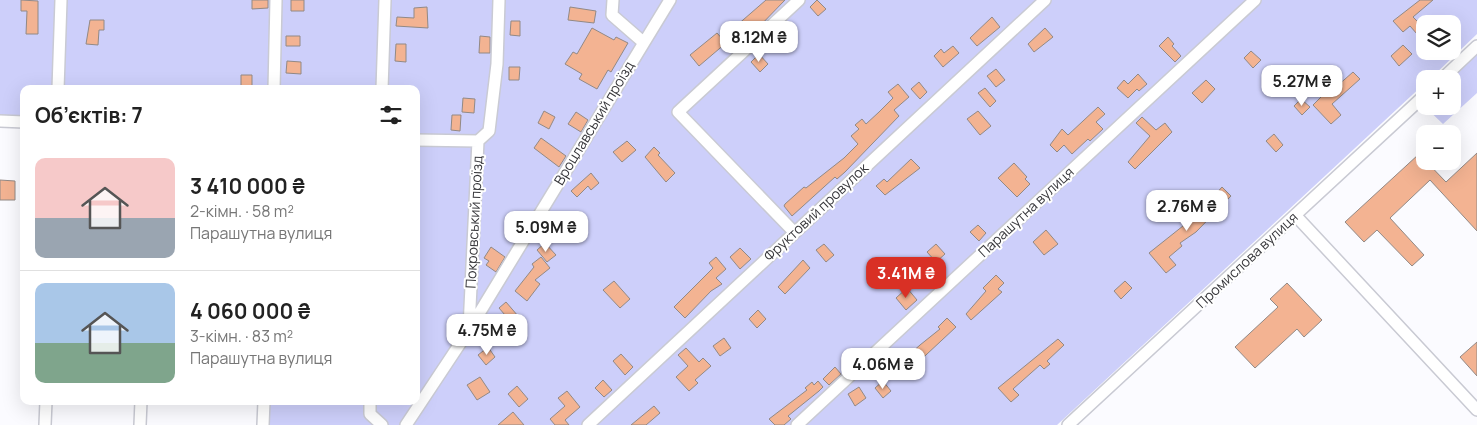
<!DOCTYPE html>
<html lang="uk">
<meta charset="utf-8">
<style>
:root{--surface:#fff;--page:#f2f2f2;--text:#222;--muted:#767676;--line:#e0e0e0;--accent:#d93025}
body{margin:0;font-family:Manrope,sans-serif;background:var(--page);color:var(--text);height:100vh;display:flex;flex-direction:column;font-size:19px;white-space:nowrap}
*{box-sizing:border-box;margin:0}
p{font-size:16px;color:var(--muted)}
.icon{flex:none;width:28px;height:28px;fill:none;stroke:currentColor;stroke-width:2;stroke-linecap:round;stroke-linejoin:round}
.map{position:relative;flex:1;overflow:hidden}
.side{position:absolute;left:20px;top:85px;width:400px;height:320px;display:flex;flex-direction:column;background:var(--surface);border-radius:10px;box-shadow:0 5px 20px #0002}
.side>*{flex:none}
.tools{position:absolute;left:1416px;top:15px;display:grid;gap:10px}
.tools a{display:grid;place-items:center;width:45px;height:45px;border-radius:10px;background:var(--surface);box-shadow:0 5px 20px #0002;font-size:25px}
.price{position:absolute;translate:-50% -42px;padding:0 11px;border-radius:10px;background:#fff;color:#222;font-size:16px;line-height:32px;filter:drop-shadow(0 1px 2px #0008)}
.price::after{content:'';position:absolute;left:50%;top:30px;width:15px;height:11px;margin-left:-8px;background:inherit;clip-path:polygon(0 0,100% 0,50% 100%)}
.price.active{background:var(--accent);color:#fff}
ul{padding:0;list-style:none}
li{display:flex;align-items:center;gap:15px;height:125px;padding:0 15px}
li+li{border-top:1px solid var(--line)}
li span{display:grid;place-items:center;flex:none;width:140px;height:100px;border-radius:10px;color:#555}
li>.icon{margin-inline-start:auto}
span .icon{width:60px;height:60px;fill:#fffc;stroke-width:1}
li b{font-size:21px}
h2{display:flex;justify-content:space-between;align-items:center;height:60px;padding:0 15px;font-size:21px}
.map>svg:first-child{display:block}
.green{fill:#cdcffa;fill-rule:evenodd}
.building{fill:#f3b392;stroke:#928985}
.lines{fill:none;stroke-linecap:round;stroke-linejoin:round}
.minor-casing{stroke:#c9cad3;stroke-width:14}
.minor{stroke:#fff;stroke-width:11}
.labels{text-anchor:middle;stroke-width:4;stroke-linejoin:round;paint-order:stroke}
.street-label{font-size:14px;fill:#37373b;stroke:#fff}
</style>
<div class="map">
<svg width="1477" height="425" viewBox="0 0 1477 425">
<rect width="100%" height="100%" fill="#fbfbff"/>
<path class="green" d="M0,0H1477V34L1430,79H1425V83L1057,425H263L264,401H416V89H24V122L0,121ZM1425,24H1452V51H1425Z
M1477,53V93L1443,124L1422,104L1425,102V106H1452V79H1449Z"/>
<path class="building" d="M21,0L38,1V34H26L27,11H21Z
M252,0H268V8L252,9Z
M291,0H304V11H291Z
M766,0H785L755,31L752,28L735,42L728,33Z
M817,0L826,9L818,16L810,7Z
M1420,0H1433L1413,17L1424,28L1417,34L1410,26L1403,32L1393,21Z
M427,7L428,28L396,26L397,17L414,18V8Z
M570,7L596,11L594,23L568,20Z
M992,17L1000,27L977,46L970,38Z
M90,20H104V30H99L98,45L86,44Z
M511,21H520V36L510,35Z
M789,27L797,36L788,44L780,35Z
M592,28L614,40L616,37L628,43L611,72L608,70L597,89L579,79L582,74L565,64L573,52L577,54Z
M1045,28L1053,37L1034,52L1028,44Z
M717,33L726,43L699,66L690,55Z
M286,36H300V46H286Z
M480,36L490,37V53H479Z
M1168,37L1174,44L1172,46L1181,56L1175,62L1159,46Z
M396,44H406V62L395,61Z
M1403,45L1412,54L1399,66L1391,56Z
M953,46L959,53L943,67L934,56L941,49L944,53Z
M1251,51L1261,60L1253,68L1244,58Z
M759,54L768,64L760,72L751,62Z
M287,61L301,62V74L286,73Z
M509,67H520L519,80H509Z
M996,69L1005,80L996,87L987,76Z
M1353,72L1360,79L1332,104L1341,115L1331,124L1313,105L1334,84L1336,87Z
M1138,74L1147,84L1139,91L1137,89L1128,98L1117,88L1124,80L1128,84Z
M241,75H252V87H241Z
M1206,80L1215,89L1202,103L1192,93Z
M919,82L927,92L920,99L911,89Z
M898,84L909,97L894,110L899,116L845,172L837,179L835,177L792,216L784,206L785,204L804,187L806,188L844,158L858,144L851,136L859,129L855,125L862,119L866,124L879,112L893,98L888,92Z
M985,88L996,101L990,107L978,93Z
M463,98L475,99L474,113L462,112Z
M1301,99L1310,107L1302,115L1294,106Z
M1098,107L1105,114L1096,122L1103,129L1090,141L1088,139L1072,154L1064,145L1057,152L1050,145L1062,129L1068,135Z
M544,111L555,117L549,129L538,123Z
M978,111L991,126L980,135L967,119Z
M576,112L588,120L581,132L568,124Z
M452,115H461L460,131L451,130Z
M1142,117L1156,130L1165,123L1172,132L1135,169L1128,162L1150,136L1136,123Z
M1274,134L1283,145L1276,152L1266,141Z
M541,138L566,156L559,167L534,148Z
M627,141L636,150L622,162L613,152Z
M654,147L660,153L658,155L675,173L666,182L645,157Z
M1477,153V231L1430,180L1390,218L1424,255L1412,266L1377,230L1364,242L1345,222L1419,154L1446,182Z
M911,159L920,168L885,195L876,186L884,179L887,182Z
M1014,163L1027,177L1025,179L1030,184L1017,197L998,178Z
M591,173L599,183L591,190L588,186L577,197L571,191Z
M0,180L15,181V200H0Z
M1222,187L1231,196L1196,232L1180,243L1182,246L1169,257L1176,265L1166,273L1149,253L1198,214Z
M978,225L986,233L979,241L970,232Z
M1046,230L1058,244L1044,255L1033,242Z
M545,243L556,255L547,262L537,250Z
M824,244L834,255L826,262L816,250Z
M936,244L945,254L936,262L927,252Z
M491,247L505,257L496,272L486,265L489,261L484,258Z
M740,248L751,259L740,269L730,257Z
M541,257L550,268L535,280L540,284L527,301L515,291L534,267L532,264Z
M716,257L726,269L716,278L722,284L711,291L685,318L674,307L713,268L709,263Z
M803,260L810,268L785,294L778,287Z
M996,275L1004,283L998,289L1002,292L971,320L966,314L986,291L983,288Z
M614,281L630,299L620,308L603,290Z
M1125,281L1132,288L1121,299L1114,291Z
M1287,283L1322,320L1304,337L1297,329L1255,368L1235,347L1278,307L1270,299Z
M907,288L917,300L906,310L896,298Z
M506,302L518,316L511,322L499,308Z
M758,310L766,319L757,328L749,319Z
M947,318L956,327L912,368L901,355L908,349L911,353L920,345L940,329L938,327Z
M498,324L507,334L499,341L490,331Z
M724,338L731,348L720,356L713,346Z
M1058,339L1064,345L1047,361L1050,364L1044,369L1040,365L1013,389L1019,395L1011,402L998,388Z
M1477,342V376L1460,357Z
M488,347L495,357L486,365L478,355Z
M686,348L699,362L703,358L711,366L695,380L698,383L689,391L676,377L688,366L678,355Z
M621,354L633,367L625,375L613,361Z
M835,367L841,374L829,385L823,379Z
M480,377L490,392L477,400L467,385Z
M603,380L612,390L604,397L595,388Z
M818,381L823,387L819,391L788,416L791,419L784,425H775L769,419L807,390L805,388L812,382L814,385Z
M883,381L891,391L883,398L875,388Z
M517,386L528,399L519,407L508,394Z
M859,387L866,398L855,406L848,394Z
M567,391L580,407L565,420L569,425H555L550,419L565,406L558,398Z
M654,406L660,413L646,425H631Z
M513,412L524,425H498Z"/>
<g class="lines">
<g class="minor-casing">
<path id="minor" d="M613,0L612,15L643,42
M1442,79L1477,46
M58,89L61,0
M274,89L276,0
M382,89L385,0
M0,121L24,122
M416,140L478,141
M1296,216L1477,410
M794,232L678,112L799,0
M469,328L478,141L489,131L497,64L499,0
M370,401V414L382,425
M45,425L46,401
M140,425L141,401
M263,425L264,401
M406,425L469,330L670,0
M588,425L1045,0
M797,425L1255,0
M1068,425L1425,95"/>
</g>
<use href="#minor" class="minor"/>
</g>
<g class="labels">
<g class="street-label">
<text transform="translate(594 123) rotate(-59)" y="5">Вроцлавський проїзд</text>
<text transform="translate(816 212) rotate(-43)" y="5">Фруктовий провулок</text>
<text transform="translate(1026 212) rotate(-43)" y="5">Парашутна вулиця</text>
<text transform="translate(474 222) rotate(-87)" y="5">Покровський проїзд</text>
<text transform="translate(1247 260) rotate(-43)" y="5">Промислова вулиця</text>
</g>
</g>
</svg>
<div class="tools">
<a><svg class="icon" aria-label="layers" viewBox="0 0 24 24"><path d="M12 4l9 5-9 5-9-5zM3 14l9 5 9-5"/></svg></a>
<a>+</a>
<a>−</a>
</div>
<b class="price" style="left:759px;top:63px">8.12M ₴</b>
<b class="price" style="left:1302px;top:107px">5.27M ₴</b>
<b class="price" style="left:1187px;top:232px">2.76M ₴</b>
<b class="price" style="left:546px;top:253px">5.09M ₴</b>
<b class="price active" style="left:906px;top:299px">3.41M ₴</b>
<b class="price" style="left:487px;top:356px">4.75M ₴</b>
<b class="price" style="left:883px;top:390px">4.06M ₴</b>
<section class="side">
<h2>Об’єктів: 7<svg class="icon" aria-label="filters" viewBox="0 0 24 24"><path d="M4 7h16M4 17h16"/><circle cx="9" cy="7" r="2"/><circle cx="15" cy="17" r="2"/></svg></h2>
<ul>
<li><span style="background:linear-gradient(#f6c9c9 60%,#9aa5b1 0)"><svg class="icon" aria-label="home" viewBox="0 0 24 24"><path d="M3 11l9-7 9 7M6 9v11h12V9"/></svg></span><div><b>3 410 000 ₴</b><p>2-кімн. · 58 m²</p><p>Парашутна вулиця</p></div></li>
<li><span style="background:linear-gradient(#a9c7e8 60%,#7fa58c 0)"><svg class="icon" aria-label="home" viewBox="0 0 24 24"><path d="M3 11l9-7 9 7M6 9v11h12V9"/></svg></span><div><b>4 060 000 ₴</b><p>3-кімн. · 83 m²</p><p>Парашутна вулиця</p></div></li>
</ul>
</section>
</div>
